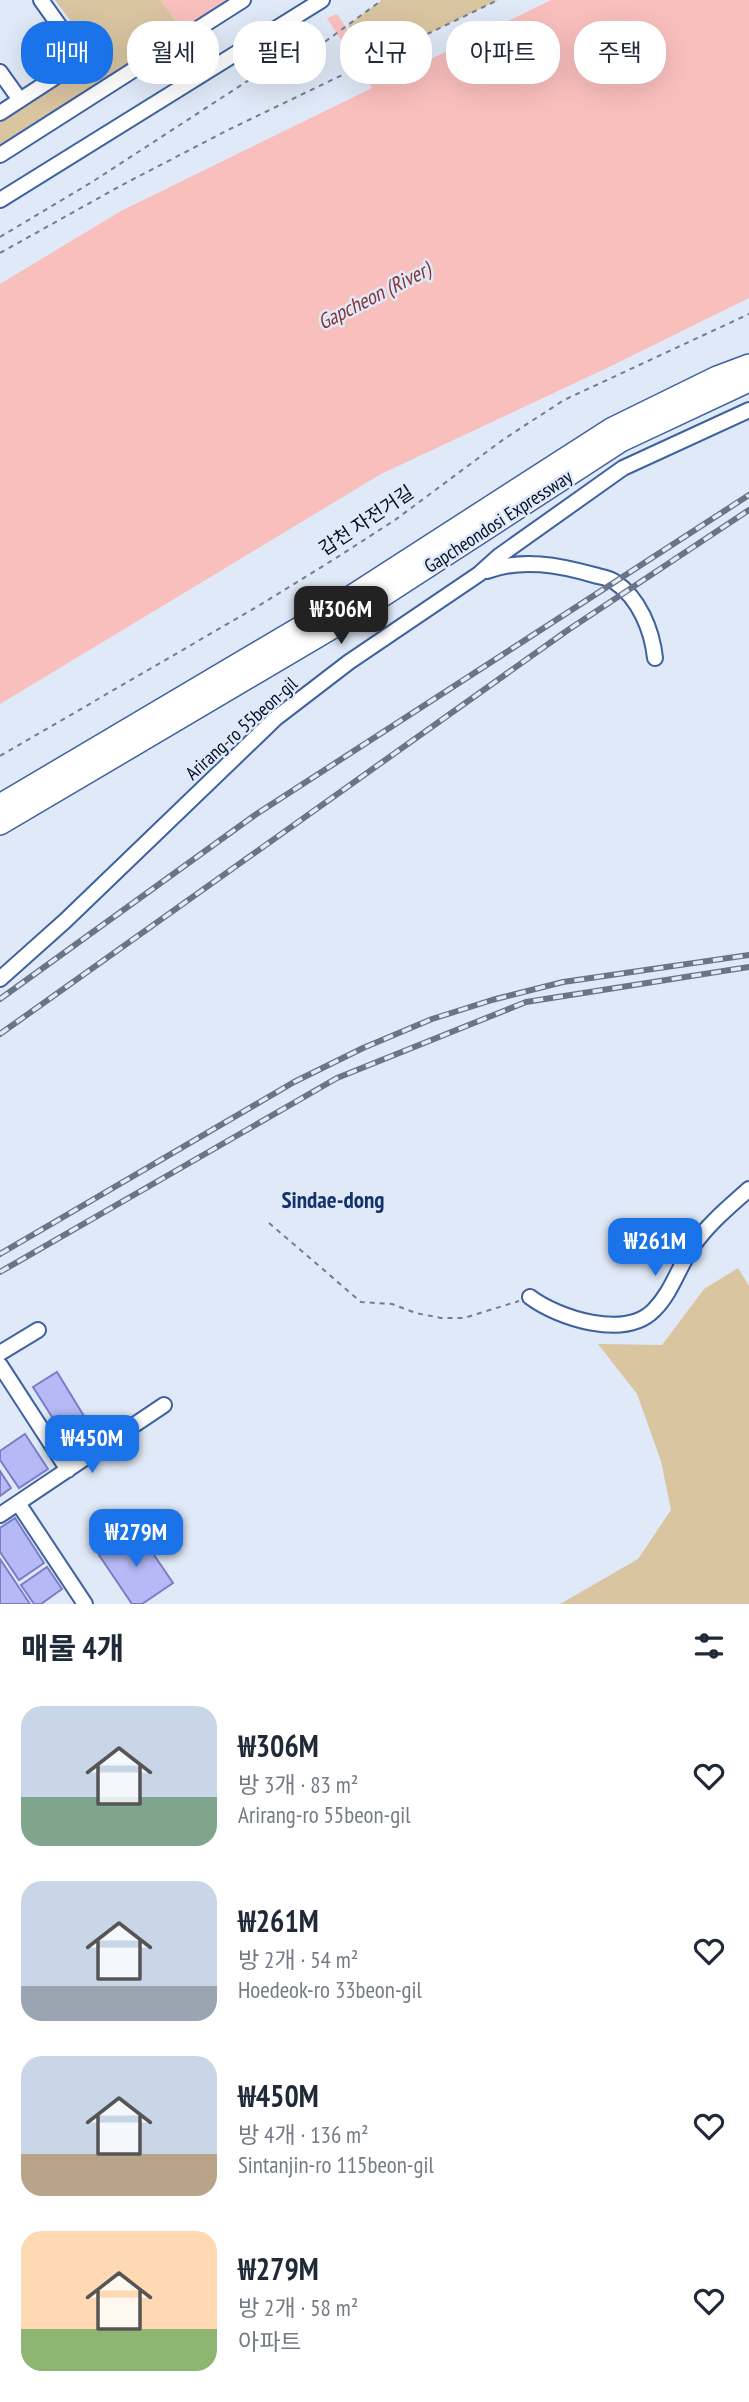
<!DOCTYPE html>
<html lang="ko">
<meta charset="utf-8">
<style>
:root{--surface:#fff;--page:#f6f6f7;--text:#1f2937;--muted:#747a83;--accent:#1a73e8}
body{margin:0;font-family:"PT Sans Narrow","Noto Sans KR",sans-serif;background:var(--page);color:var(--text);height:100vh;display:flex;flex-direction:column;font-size:26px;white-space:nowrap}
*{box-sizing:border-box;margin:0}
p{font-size:23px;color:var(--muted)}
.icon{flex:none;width:38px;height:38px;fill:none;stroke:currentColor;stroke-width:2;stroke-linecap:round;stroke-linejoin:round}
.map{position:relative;height:1604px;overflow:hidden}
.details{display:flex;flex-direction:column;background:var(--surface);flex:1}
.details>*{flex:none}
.hud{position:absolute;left:21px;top:21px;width:707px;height:63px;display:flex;gap:14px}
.price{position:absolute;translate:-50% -60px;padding:0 16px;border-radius:14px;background:var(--accent);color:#fff;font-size:23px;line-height:46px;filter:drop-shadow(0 2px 4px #0008)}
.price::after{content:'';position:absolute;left:50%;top:42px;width:21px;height:16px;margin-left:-10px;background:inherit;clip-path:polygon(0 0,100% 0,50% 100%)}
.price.current{background:#222;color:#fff}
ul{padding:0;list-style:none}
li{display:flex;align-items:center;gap:21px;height:175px;padding:0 21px}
li span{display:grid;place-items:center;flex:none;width:196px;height:140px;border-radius:21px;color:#555}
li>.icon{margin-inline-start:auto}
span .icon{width:84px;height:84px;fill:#fffc;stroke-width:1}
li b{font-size:30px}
h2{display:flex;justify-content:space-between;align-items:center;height:84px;padding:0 21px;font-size:30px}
.pill{padding:0 24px;border-radius:28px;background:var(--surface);box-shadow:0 7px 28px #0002;font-size:24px;line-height:63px}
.pill.current{background:var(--accent);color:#fff}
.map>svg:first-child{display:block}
.green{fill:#dac5a1}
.water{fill:#f9bfbd}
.building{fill:#b5baf6;stroke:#7b7ec6;stroke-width:2}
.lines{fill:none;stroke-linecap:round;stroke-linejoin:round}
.minor-casing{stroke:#3e62a0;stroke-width:18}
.highway-casing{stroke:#3e62a0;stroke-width:24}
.path{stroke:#727d90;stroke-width:2;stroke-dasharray:5 5;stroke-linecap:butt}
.minor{stroke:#fff;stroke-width:14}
.highway{stroke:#fff;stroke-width:21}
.rail-casing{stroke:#697487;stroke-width:6}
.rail{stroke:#e0e9f7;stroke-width:3.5;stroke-dasharray:10;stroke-linecap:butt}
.labels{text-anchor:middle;stroke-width:5;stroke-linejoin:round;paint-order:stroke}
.street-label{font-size:19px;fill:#041028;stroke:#e0e9f7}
.water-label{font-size:21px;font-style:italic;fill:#863336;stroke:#e0e9f7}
.quarter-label{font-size:23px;font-weight:bold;fill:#12336c;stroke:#e0e9f7}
</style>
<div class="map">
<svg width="749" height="1604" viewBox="0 0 749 1604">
<rect width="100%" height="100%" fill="#e0e9f7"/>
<path class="green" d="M55,0H161L182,30L0,144V119L96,55Z
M382,0H498L370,62L348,25Z
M738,1268L749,1286V1604H560L638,1559L671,1510L661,1461L637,1394L598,1344L662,1345L704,1289Z"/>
<path class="water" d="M161,0H228L182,30Z
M551,0H749V298L609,367L381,474L0,704V284L121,211L372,88L327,18L337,14L382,83Z"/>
<path class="building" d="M57,1372L98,1439L75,1453L33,1387Z
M25,1434L48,1469L19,1488L0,1460V1451Z
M0,1471L11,1488L0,1496Z
M15,1518L44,1563L19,1580L0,1552V1528Z
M137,1530L173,1583L142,1604H132L99,1555Z
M0,1559L30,1604H0Z
M47,1567L62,1589L41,1604H34L21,1585Z"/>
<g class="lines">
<g class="minor-casing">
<path id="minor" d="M0,72L20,100
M0,113L83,59L41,0
M0,155L243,0
M0,200L322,0
M487,571C522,558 559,565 594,575C601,577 610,578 615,582C639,598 652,630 655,658
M0,979L65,921L276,718L349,662L479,574L499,556L623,468L749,410
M530,1297C558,1318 625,1340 654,1310C672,1292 679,1266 693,1246C708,1224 729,1207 749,1189
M0,1353L38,1330
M0,1365L68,1470
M18,1503L85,1604
M0,1515L164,1405"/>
</g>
<g class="highway-casing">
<path id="highway" d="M0,805L333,608L611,429L717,377L749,365
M0,824L344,621L621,441L749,381"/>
</g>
<path class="path" d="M0,237L92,182L269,67L313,49L326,41L382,0
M0,253L122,185L228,130L498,0
M0,756L260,605L336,558L395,520L504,439L564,400L749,314
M269,1223L361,1302L392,1304L416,1313L441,1318H464L519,1301"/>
<use href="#minor" class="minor"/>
<use href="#highway" class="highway"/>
<g class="rail-casing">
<path id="rail" d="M0,999L255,815L749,495
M0,1034L568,630L749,510
M0,1254L294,1082L363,1048L432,1019L492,1000L563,982L749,955
M0,1272L337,1078L526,1002L749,967"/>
</g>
<use href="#rail" class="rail"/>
</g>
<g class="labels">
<g class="street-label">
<text transform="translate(366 520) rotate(-34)" y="7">갑천 자전거길</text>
<text transform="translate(498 521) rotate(-33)" y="7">Gapcheondosi Expressway</text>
<text transform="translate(241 728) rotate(-42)" y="7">Arirang-ro 55beon-gil</text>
</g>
<g class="water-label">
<text transform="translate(374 296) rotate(-27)" y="7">Gapcheon (River)</text>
</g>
<g class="quarter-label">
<text x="333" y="1208">Sindae-dong</text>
</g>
</g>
</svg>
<b class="price current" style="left:341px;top:646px">₩306M</b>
<b class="price" style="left:655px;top:1278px">₩261M</b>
<b class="price" style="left:92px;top:1475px">₩450M</b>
<b class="price" style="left:136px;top:1569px">₩279M</b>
<div class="hud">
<a class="pill current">매매</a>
<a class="pill">월세</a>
<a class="pill">필터</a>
<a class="pill">신규</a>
<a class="pill">아파트</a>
<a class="pill">주택</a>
</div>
</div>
<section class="details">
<h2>매물 4개<svg class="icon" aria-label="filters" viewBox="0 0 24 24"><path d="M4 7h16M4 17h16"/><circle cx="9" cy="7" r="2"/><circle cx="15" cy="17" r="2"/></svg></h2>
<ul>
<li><span style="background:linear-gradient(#c9d6e8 65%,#7fa58c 0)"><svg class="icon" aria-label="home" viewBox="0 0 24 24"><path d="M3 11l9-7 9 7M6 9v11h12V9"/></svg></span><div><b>₩306M</b><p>방 3개 · 83 m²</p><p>Arirang-ro 55beon-gil</p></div><svg class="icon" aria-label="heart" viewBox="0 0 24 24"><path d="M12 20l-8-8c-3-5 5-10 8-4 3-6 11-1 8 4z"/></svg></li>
<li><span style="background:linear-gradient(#c9d6e8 75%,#9aa5b1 0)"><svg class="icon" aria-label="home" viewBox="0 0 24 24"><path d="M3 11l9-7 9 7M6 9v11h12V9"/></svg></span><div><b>₩261M</b><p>방 2개 · 54 m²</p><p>Hoedeok-ro 33beon-gil</p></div><svg class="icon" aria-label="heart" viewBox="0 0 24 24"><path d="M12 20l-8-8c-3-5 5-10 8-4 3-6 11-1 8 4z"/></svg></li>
<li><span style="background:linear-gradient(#c9d6e8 70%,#b9a48a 0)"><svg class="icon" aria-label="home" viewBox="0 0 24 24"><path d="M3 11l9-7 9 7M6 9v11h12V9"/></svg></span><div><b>₩450M</b><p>방 4개 · 136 m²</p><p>Sintanjin-ro 115beon-gil</p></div><svg class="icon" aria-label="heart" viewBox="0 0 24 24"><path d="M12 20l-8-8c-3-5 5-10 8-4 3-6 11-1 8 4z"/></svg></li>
<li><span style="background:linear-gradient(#ffd9b3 70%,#8fb573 0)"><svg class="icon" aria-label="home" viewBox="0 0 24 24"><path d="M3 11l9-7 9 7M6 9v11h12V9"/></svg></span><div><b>₩279M</b><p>방 2개 · 58 m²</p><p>아파트</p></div><svg class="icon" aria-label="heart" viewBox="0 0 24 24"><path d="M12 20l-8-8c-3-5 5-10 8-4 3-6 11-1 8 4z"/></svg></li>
</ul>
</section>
